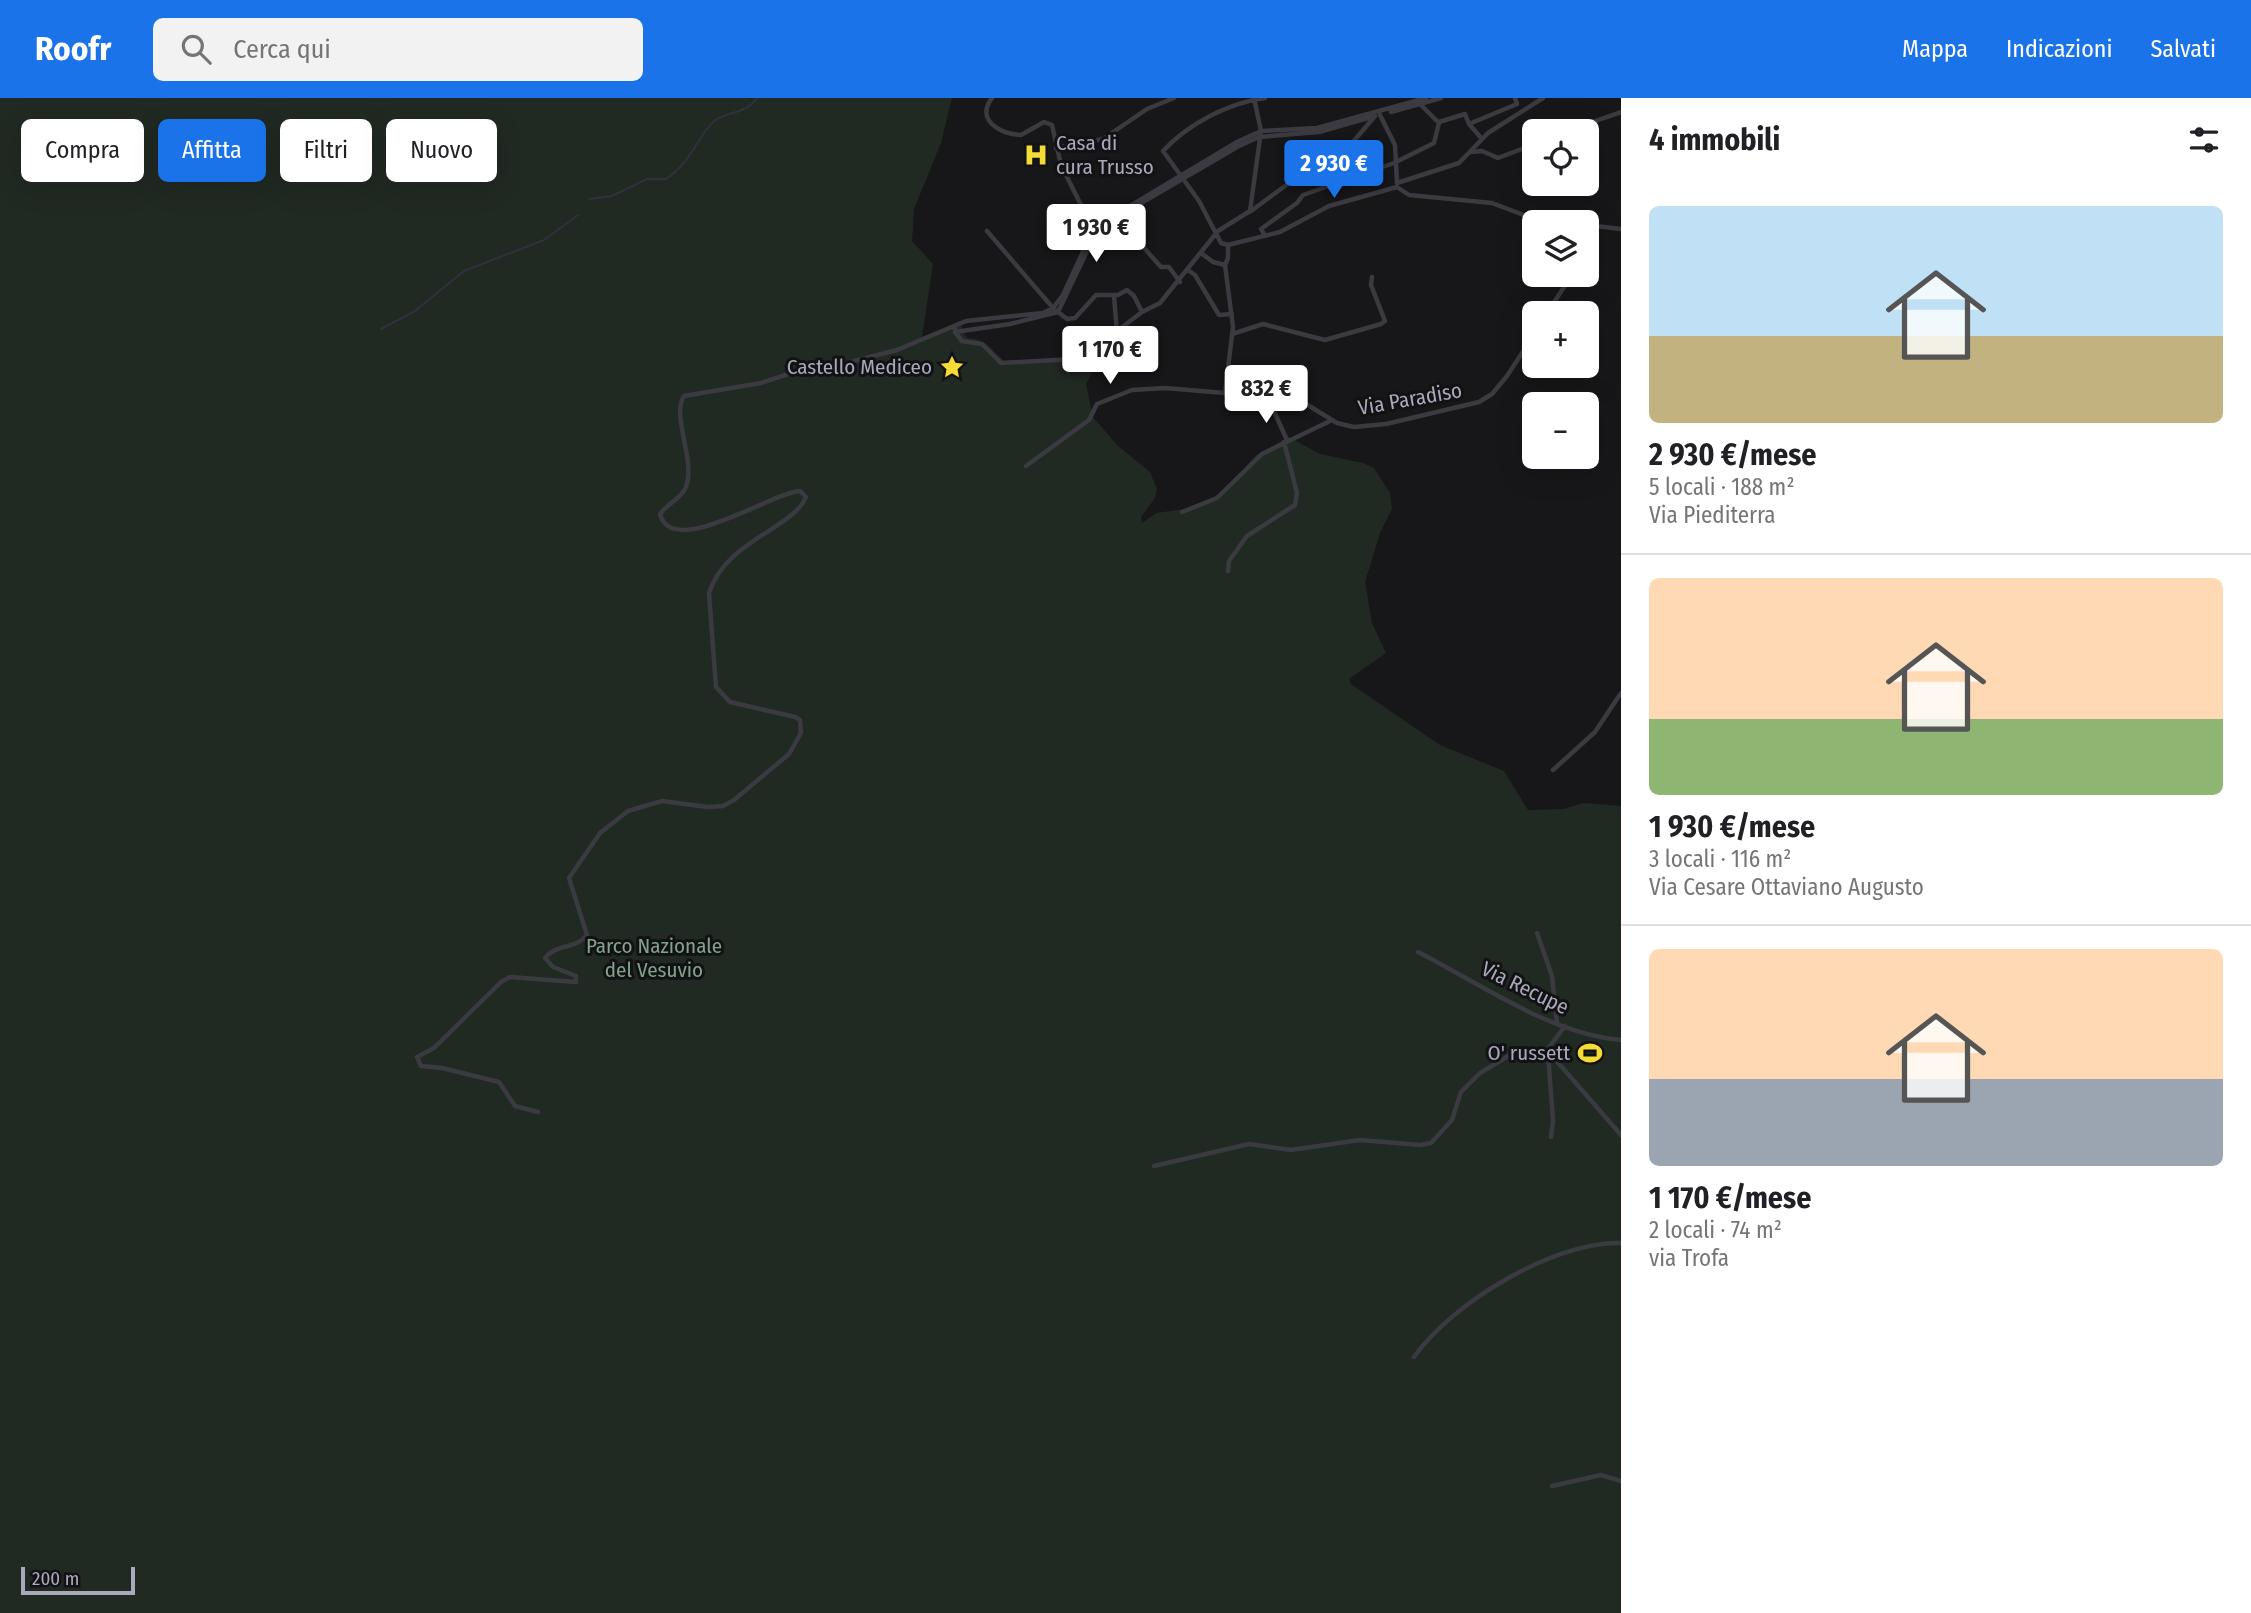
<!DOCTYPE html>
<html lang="it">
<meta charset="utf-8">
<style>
:root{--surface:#fff;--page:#f2f2f2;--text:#202124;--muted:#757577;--line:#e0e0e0;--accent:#1a73e8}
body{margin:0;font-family:"Fira Sans Condensed",sans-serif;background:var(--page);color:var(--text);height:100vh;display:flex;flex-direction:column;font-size:26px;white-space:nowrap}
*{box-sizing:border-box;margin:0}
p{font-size:23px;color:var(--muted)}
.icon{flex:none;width:38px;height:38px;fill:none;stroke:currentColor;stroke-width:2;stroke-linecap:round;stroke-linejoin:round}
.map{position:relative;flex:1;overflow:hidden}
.side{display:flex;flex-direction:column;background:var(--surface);width:630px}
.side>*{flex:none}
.hud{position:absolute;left:21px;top:21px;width:665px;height:63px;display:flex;gap:14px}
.buttons{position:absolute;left:1522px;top:21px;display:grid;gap:14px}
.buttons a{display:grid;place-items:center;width:77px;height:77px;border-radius:10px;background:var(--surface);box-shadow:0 7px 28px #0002;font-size:35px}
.scale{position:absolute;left:21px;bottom:18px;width:114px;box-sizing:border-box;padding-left:7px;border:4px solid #a9aab9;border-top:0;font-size:19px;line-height:24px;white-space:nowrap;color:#a9aab9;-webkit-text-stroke:5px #121214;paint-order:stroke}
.price{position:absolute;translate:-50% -60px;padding:0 16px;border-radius:7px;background:#fff;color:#222;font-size:23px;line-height:46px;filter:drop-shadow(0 2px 4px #0008)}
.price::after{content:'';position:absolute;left:50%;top:42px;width:21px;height:16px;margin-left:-10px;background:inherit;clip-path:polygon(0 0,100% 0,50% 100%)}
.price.on{background:var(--accent);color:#fff}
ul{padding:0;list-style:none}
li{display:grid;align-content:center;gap:14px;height:371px;padding:0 28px}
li+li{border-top:2px solid var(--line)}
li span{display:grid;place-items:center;height:217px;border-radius:10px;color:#555}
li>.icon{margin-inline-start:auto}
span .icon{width:126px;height:126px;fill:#fffc;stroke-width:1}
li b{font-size:30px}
h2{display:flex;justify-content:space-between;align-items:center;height:84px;padding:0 28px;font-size:30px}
.chip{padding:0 24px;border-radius:10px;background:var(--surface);box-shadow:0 7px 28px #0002;font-size:24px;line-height:63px}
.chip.on{background:var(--accent);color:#fff}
header{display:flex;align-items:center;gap:42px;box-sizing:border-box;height:98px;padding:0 35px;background:var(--accent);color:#fff}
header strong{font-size:33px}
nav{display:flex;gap:38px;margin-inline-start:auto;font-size:24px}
.search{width:490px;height:63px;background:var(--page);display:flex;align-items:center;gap:18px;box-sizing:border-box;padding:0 24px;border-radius:10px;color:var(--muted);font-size:26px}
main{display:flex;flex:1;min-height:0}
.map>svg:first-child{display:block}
.green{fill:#212923}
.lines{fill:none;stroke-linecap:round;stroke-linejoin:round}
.stream{stroke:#2d323d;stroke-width:2}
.street{stroke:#3a3a40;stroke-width:4.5}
.labels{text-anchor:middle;stroke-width:6;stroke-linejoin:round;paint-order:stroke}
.poi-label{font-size:21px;fill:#a9aab9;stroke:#121214;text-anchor:end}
.street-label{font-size:21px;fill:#a9aab9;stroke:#121214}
.park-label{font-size:21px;fill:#80a48a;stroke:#121214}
</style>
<header>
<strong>Roofr</strong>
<div class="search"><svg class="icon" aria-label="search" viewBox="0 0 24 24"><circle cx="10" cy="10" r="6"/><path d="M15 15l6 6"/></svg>Cerca qui</div>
<nav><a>Mappa</a><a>Indicazioni</a><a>Salvati</a></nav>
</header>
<main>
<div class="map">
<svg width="1621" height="1515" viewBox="0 0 1621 1515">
<rect width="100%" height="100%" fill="#171719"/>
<path class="green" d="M0,0H952L941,45L914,111L912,143L933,166L922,239L960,223C967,248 967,236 983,244C991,248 998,259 1006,264L1071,260L1087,249L1092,275L1086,286L1093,319L1117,347L1150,374L1157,391L1155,400L1141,419L1142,425L1156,415L1193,410L1220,398L1256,357L1289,339L1320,356L1363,365L1374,370L1390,395L1392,411L1380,435L1365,484L1372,525L1386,555L1349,581L1351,586L1440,647L1504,673L1528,712L1564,711L1583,705L1621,708V1515H0Z"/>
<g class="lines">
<path class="stream" d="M589,101L612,98L647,81H666C691,66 701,31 717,21C731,13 747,15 757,0
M381,231L415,213L464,173L544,142L578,117"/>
<path class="street" d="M992,0C975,22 1000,36 1021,37L1044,24L1052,27L1061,67L1086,117L1100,135L1136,141L1161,169H1169L1180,184
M1391,14L1441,0
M1380,17L1395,47L1397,85
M1439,24L1465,16L1469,26
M1567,33L1621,14
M1482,41L1469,26L1517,6L1515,0
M1056,50L1103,41L1147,11L1174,0
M1471,54L1482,53L1498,60L1535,46
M1397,85L1459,65L1488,35L1543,0
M1397,89L1409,97L1492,105L1534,121L1567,124
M1251,113L1293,82L1347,51L1375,18
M1587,127L1621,131
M987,133L1053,210L1067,221L1075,220L1096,197H1118L1127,192L1134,198L1142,214
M1265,138L1261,131L1297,105L1303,97L1394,65L1434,45L1439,25L1421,7
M1228,147L1221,145L1199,103L1163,53C1188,26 1228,5 1265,0
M1228,147L1280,134L1329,108L1397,89
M1201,155L1213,164L1225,167
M1188,172L1195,177L1219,217L1232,216
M1114,198L1117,235
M1547,215L1572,177
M955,229V234L1010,226L1058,214L1090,147L1100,135L1119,118L1239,48L1259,39L1319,34L1375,18
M955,234L962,243L982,246L1001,265L1073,261L1100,246L1142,214L1160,205L1218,133L1250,113L1261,33L1254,0
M1232,236L1263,226L1325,242L1381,226L1385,223L1371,187L1372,179
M1225,295L1233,229L1225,167L1228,160V147
M1268,300L1287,342
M1026,368L1089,322L1097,306L1132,292L1165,290L1225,295L1238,292L1269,299L1293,298L1337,325L1354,329L1386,326L1479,304L1492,296L1507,278L1535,235
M1182,414L1217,400L1262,356L1330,323
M1228,473L1229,463L1247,438L1295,407L1297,395L1284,344
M1553,672L1595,634L1621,595
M1537,835L1552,878L1557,925
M1418,854C1481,886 1550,936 1621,942
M1547,952L1621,1037
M1548,955L1553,1023L1551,1039
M538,1014L515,1008L499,984L442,970L421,968L417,959L434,950L501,884L510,879L576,884V878L553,869L545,860C555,846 577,851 587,837L569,780L600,735L628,713L662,703L708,709L723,708L734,702L789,656L801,635L800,622L795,619L730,604L716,589L709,495C726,442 793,431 806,399L800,393C772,394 672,462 660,416C667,406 682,400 686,389C696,362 671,318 684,298L761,285L798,273L836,271L854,263L897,252L966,223L1043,215L1053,210L1063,197L1087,145L1105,123L1237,44L1261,33L1317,30L1426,0
M1154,1068L1249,1046L1291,1052L1360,1042L1420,1047L1431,1045L1452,1022L1461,994L1480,975L1510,957L1547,952L1565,928
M1414,1259C1452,1205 1554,1143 1621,1145
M1552,1388L1601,1377L1621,1383"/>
</g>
<defs>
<g id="hospital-bare" transform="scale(1.89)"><path d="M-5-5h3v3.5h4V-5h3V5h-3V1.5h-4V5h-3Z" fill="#f4dc34" stroke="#121214" stroke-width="2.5" paint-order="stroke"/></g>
<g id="sight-bare" transform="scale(1.89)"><path d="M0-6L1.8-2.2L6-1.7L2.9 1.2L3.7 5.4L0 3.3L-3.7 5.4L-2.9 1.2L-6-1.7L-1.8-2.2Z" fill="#f4dc34" stroke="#121214" stroke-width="2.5" paint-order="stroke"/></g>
<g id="stadium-bare" transform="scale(1.89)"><path d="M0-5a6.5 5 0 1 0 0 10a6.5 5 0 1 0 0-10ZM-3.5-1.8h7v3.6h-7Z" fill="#f4dc34" stroke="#121214" stroke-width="2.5" paint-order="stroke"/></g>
</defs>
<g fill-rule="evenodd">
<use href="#hospital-bare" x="1036" y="57"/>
<use href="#sight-bare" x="952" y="269"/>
<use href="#stadium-bare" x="1590" y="955"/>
</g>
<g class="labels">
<g class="poi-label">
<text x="1056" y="52" text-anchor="start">Casa di<tspan x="1056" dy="24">cura Trusso</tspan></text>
<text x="932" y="276">Castello Mediceo</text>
<text x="1570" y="962">O' russett</text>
</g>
<g class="street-label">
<text transform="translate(1410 301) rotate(-10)" y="7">Via Paradiso</text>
<text transform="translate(1525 890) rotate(26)" y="7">Via Recupe</text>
</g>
<g class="park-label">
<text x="654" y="855">Parco Nazionale<tspan x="654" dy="24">del Vesuvio</tspan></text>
</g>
</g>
</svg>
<div class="buttons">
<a><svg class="icon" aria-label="locate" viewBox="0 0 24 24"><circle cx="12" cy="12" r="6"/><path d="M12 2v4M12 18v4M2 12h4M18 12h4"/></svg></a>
<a><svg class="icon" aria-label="layers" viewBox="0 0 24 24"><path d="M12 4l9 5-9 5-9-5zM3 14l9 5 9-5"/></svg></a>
<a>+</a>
<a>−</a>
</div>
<div class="scale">200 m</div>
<b class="price on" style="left:1334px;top:102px">2 930 €</b>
<b class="price" style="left:1096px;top:166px">1 930 €</b>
<b class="price" style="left:1110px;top:288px">1 170 €</b>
<b class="price" style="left:1266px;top:327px">832 €</b>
<div class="hud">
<a class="chip">Compra</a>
<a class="chip on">Affitta</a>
<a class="chip">Filtri</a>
<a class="chip">Nuovo</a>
</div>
</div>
<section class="side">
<h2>4 immobili<svg class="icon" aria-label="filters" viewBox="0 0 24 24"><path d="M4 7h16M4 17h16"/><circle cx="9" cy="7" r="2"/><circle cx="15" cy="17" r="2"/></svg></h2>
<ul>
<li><span style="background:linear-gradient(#bfe0f5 60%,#c2b280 0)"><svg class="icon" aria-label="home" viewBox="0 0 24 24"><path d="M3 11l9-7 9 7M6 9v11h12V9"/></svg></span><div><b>2 930 €/mese</b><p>5 locali · 188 m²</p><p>Via Piediterra</p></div></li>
<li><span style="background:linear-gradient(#ffd9b3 65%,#8fb573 0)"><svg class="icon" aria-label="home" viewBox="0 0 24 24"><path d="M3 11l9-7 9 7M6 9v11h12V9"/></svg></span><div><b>1 930 €/mese</b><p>3 locali · 116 m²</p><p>Via Cesare Ottaviano Augusto</p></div></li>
<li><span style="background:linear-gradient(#ffd9b3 60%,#9aa5b1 0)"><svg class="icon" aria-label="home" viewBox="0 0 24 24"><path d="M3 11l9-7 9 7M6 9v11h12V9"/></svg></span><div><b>1 170 €/mese</b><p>2 locali · 74 m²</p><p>via Trofa</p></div></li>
</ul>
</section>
</main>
